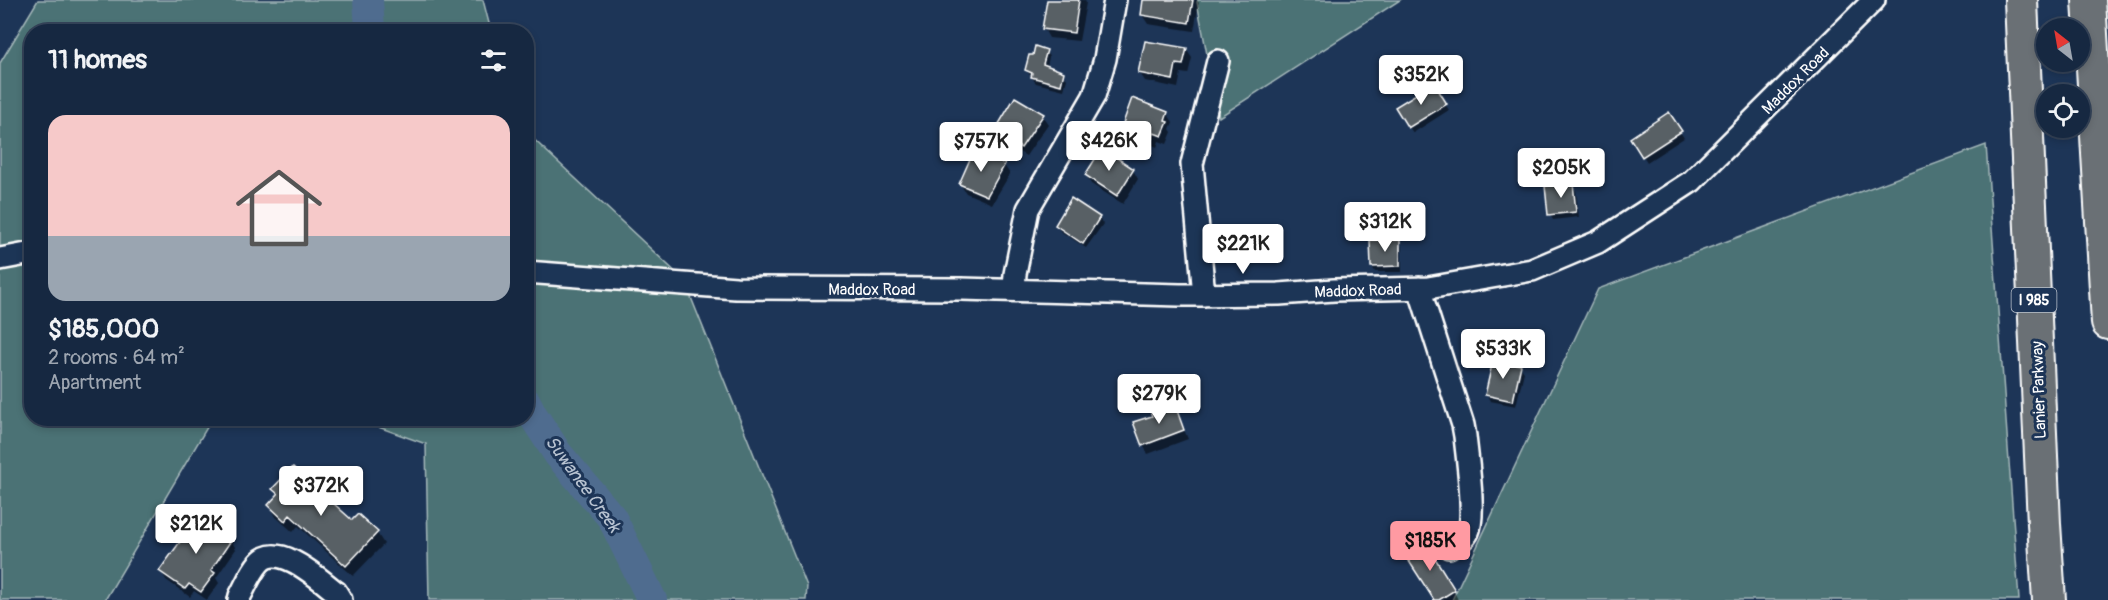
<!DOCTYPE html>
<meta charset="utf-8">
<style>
:root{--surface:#162841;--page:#23344c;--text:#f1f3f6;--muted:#9ea6b1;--line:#35445a;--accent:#ff9aa2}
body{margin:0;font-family:Pangolin,sans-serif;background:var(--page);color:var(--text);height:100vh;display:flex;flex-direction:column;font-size:22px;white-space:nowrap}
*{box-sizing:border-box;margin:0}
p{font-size:20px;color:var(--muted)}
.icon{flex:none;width:33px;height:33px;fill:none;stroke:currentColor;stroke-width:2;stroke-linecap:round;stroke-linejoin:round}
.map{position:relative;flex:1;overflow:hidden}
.sheet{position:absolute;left:24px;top:24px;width:510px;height:402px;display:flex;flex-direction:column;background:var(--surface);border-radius:24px;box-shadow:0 3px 9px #0003,0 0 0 2px var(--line)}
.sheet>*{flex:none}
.needle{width:39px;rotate:329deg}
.controls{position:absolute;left:2036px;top:18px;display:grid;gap:12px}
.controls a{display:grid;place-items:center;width:54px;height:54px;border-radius:50%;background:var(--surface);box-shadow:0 3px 9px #0003,0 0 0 2px var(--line);font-size:30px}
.price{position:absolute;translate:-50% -51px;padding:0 14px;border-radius:6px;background:#fff;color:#222;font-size:20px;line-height:39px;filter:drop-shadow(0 2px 3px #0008)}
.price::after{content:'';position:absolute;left:50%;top:36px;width:18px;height:14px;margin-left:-9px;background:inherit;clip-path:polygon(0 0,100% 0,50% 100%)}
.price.active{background:var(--accent);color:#111}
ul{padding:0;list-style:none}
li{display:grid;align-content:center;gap:12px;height:318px;padding:0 24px}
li+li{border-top:2px solid var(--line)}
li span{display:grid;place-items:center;height:186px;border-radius:18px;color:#555}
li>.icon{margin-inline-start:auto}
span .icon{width:108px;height:108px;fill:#fffc;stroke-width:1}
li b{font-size:26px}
h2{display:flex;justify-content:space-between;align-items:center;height:72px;padding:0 24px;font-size:26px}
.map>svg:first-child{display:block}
.green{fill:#4b7275;stroke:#a5b8ba;stroke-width:1.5}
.shadow{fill:#0007}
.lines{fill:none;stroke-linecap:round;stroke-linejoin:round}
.river{stroke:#506c8f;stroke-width:30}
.building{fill:#596065;stroke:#fff;stroke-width:1.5}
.minor-casing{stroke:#fff;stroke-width:26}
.highway-casing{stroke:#fff;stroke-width:36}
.minor{stroke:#1d3557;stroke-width:21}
.highway{stroke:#6a7074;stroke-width:32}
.labels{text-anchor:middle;stroke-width:6;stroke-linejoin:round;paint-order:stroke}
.shield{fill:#1d3557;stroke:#bbc2cd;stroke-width:1.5}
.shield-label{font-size:15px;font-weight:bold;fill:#fff}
.street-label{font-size:16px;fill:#fff;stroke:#1d3557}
.water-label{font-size:18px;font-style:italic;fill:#b9c4d2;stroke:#1d3557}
</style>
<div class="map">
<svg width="2108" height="600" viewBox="0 0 2108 600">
<rect width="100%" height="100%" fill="#1d3557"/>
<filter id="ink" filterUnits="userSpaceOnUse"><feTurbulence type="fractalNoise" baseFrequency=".0167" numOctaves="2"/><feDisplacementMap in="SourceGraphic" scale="12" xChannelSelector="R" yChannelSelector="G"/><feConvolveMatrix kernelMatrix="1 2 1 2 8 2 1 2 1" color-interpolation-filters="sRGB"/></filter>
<g filter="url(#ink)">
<path class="green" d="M38,0H483L491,31L32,32V418L212,419L105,600H0V63Z
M1198,0H1400L1219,117L1197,2Z
M527,133L684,280L807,587L806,600H429L426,444L356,419L526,418Z
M1986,145L2019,600H1452L1598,289Z"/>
<path class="shadow" d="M1048,0H1085L1086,3L1079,41L1049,38L1044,29Z
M1145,0H1197L1199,3L1194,31L1148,24L1142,15Z
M1186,49L1192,58L1188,74L1181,73L1178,88L1145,81L1139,72Z
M1046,51L1049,57L1047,67L1063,74L1067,79L1064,90L1036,83L1026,70Z
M1433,85L1449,110L1413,133L1397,107Z
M1167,113L1173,122L1170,129L1172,132L1167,144L1159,141L1157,147L1129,135L1123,126Z
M1669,114L1684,138L1647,162L1632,138Z
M1042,115L1048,124L1026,156L1001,141L996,132Z
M1004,165L1010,174L992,204L966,193L960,184Z
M1133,170L1138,179L1123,204L1091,184L1086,175Z
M1572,185L1576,191L1579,217L1553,220L1550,214Z
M1072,200L1099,218L1103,224L1086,248L1060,231L1057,225Z
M1399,241L1402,247V272H1375L1372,266Z
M1520,367L1524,372L1516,406L1490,401L1487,395Z
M1173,404L1188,439L1148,454L1143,445L1153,417Z
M274,489L377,533L384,544L353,576L298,526L293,532L276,517L270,505L278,496Z
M221,533L231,540L236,549L216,578L219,583L207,600L194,591L190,597L166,580L161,571Z
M1454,591L1458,600H1435Z"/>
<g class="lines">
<path class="river" d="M368,0L370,29L369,32
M526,402L532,414L558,454L612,518L652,600"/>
</g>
<path class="building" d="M1047,0H1079L1074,33L1042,29Z
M1143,0H1193L1189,23L1141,15Z
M1145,41L1187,48L1183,65L1176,64L1173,80L1138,73Z
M1035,46L1047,50L1043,64L1064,72L1061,85L1031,77L1032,73L1025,70L1029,55H1033Z
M1434,83L1447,104L1408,128L1395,107Z
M1015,97L1044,114L1021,148L994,132Z
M1132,98L1168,112L1165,121L1168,122L1162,136L1154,133L1152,139L1122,126Z
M1669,112L1682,131L1642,157L1630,138Z
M1102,148L1134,169L1117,196L1085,175Z
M974,150L1005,164L987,196L959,184Z
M1573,183L1576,212L1548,215L1545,186Z
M1071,198L1100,217L1083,244L1055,225Z
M1370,240H1400V266L1371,267Z
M1493,360L1521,365L1513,401L1485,395Z
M1174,402L1184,430L1142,446L1133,422L1152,416L1150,411Z
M293,467L352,520L358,514L378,532L346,566L290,515L285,521L268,505L278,494L272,489Z
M200,514L232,539L211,570L215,573L201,592L189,584L185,589L159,571Z
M1425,542L1455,590L1439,600H1434L1405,555Z"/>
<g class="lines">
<g class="minor-casing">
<path id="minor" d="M0,259L32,253
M526,272L736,288L961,289L1180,295L1279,294L1334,290L1428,288L1532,270L1598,242L1692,181L1874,0
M1419,288L1463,425L1465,436C1467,457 1476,516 1468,532C1465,539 1456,543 1449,547
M1014,290L1015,274L1028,209L1094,96L1105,59L1115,0
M1204,295L1192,164L1218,61
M239,600L240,596C246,585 251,572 259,563C278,540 320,580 336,592L341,600"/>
</g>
<g class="highway-casing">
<path id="highway" d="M2021,0L2044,524L2049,600
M2089,0L2108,323"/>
</g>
<use href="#minor" class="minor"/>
<use href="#highway" class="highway"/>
</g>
</g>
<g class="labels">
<rect class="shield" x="2011.5" y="288" width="45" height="24" rx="4.5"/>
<g class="shield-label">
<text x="2034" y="305">I 985</text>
</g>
<g class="street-label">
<text transform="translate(1795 80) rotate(-45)" y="6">Maddox Road</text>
<text x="872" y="295">Maddox Road</text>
<text transform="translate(1358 290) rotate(-2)" y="6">Maddox Road</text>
<text transform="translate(2038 390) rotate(-92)" y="6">Lanier Parkway</text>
</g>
<g class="water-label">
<text transform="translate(583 484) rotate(54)" y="6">Suwanee Creek</text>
</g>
</g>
</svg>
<div class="controls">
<a><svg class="needle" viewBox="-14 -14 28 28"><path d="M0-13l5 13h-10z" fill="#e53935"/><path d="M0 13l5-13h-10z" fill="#9ea6b1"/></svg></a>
<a><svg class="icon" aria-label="locate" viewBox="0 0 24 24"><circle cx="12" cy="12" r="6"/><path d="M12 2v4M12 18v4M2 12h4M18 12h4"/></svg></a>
</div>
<b class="price" style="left:1421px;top:106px">$352K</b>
<b class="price" style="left:1109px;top:172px">$426K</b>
<b class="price" style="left:981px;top:173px">$757K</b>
<b class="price" style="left:1561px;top:199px">$205K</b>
<b class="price" style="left:1385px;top:253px">$312K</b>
<b class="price" style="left:1243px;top:275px">$221K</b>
<b class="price" style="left:1503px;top:380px">$533K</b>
<b class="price" style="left:1159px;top:425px">$279K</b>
<b class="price" style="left:321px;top:517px">$372K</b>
<b class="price" style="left:196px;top:555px">$212K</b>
<b class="price active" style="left:1430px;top:572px">$185K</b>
<section class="sheet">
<h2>11 homes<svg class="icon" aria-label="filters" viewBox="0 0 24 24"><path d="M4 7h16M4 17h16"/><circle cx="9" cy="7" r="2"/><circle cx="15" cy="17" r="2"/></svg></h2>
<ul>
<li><span style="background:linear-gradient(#f6c9c9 65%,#9aa5b1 0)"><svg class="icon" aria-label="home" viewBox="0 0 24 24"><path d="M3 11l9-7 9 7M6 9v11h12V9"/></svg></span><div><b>$185,000</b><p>2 rooms · 64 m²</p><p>Apartment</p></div></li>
</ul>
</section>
</div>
